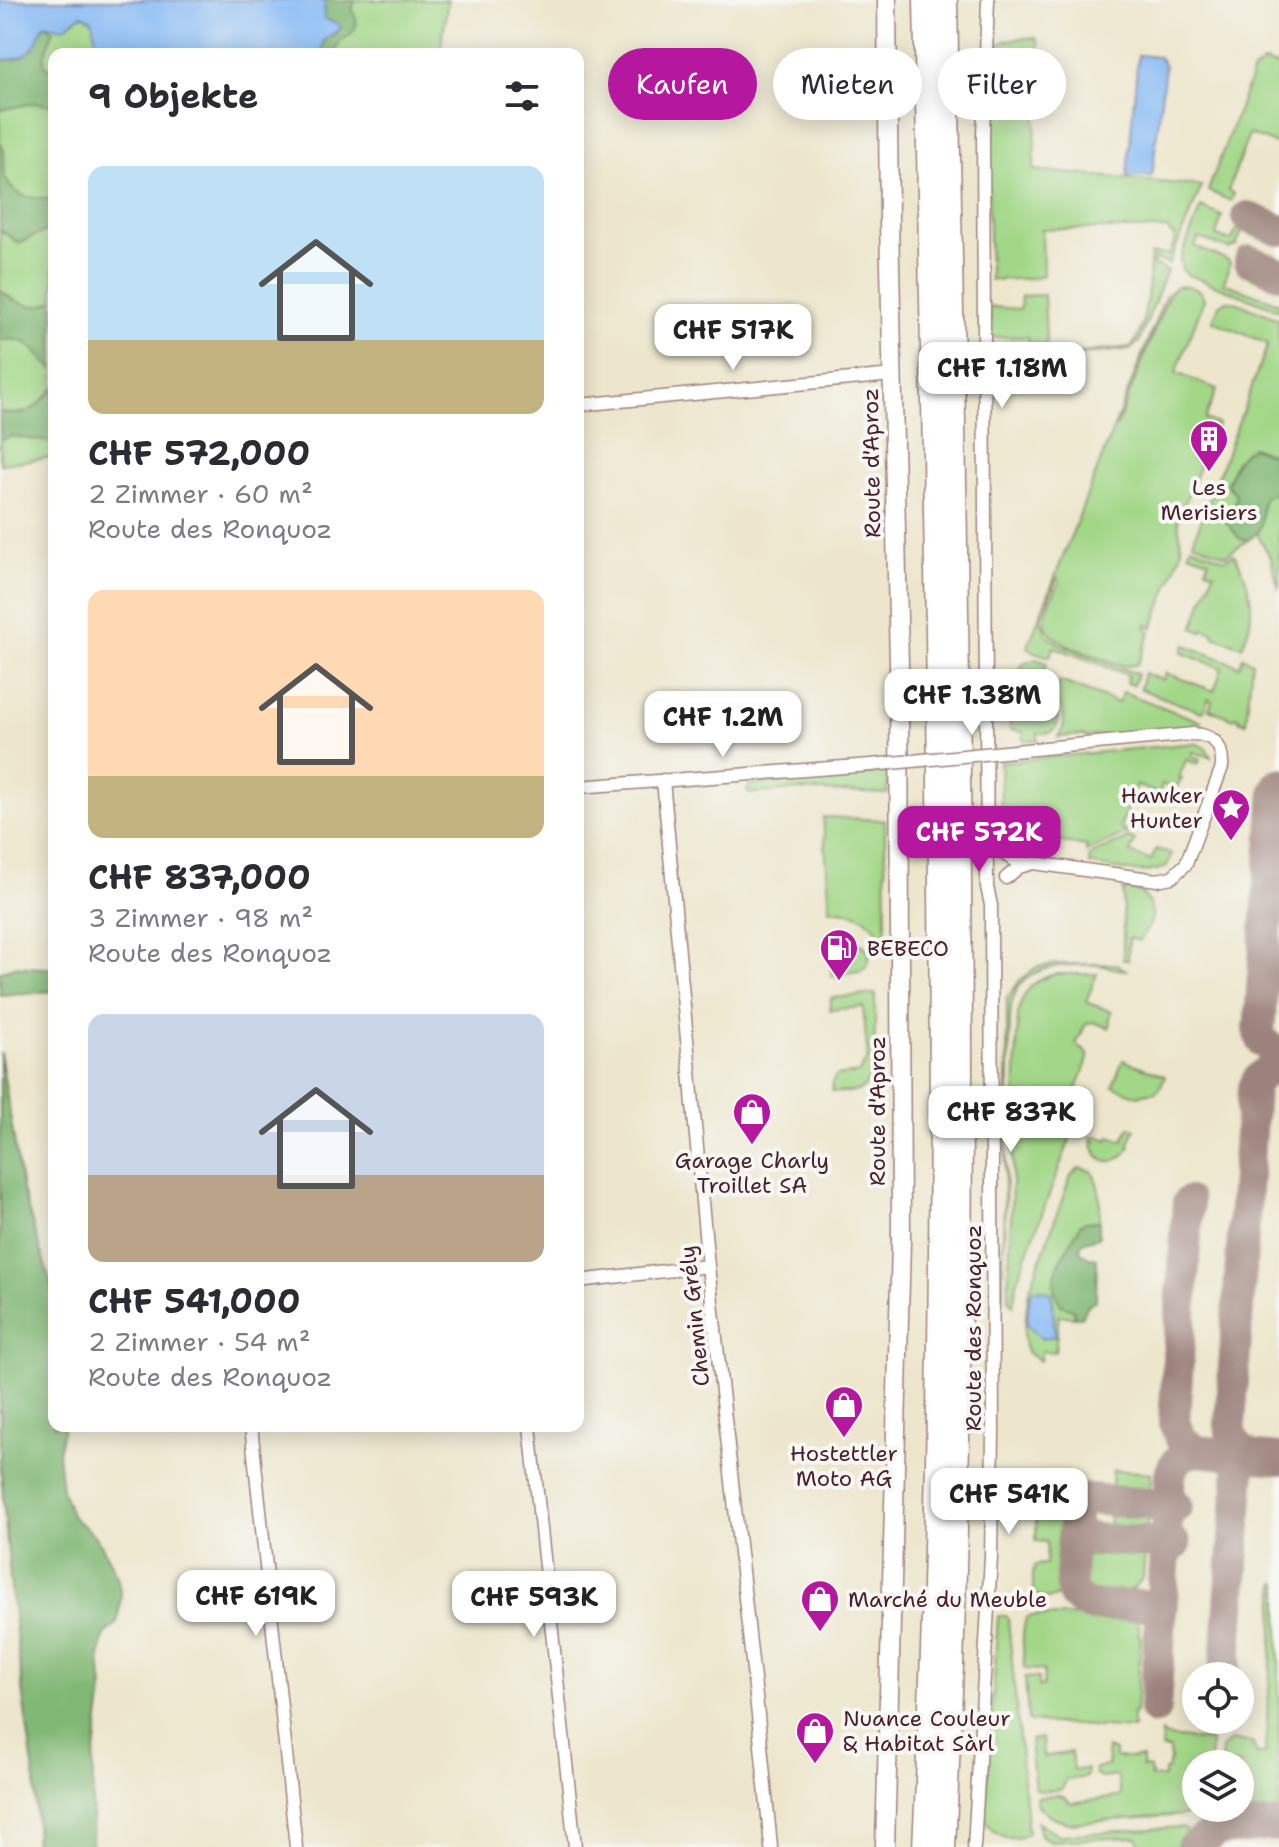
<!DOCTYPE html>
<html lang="de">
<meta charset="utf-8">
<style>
:root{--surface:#fff;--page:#f7f7f7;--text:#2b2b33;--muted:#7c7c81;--accent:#b5179e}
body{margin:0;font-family:"Shantell Sans",sans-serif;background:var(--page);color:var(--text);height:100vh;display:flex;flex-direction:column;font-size:30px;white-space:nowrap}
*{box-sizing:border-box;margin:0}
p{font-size:26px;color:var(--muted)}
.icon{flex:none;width:44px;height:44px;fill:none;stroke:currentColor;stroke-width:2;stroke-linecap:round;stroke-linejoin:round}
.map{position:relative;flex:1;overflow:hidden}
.details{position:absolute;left:48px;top:48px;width:536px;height:1384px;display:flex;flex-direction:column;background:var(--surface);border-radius:16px;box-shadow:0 4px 20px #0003}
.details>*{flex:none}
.banner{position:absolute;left:608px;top:48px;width:550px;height:72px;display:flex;gap:16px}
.controls{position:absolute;left:1182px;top:1662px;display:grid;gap:16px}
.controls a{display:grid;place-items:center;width:72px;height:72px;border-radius:50%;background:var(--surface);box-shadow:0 4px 20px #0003;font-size:40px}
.price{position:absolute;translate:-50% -68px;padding:0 18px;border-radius:16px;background:#fff;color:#222;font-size:26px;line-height:52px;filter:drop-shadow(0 2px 4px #0008)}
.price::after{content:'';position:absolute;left:50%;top:48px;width:24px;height:18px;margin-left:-12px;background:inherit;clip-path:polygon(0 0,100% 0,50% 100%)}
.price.on{background:var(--accent);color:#fff}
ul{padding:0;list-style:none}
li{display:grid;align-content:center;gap:16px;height:424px;padding:0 40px}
li span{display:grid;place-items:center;height:248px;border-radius:16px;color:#555}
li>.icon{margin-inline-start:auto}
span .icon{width:144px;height:144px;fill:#fffc;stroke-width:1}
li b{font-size:34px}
h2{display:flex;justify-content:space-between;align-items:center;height:96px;padding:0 40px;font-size:34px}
.chip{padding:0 28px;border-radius:36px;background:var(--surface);box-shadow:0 4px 20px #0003;font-size:28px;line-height:72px}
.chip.on{background:var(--accent);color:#fff}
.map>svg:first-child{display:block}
.green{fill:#a2d787;stroke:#767b59;stroke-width:2}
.forest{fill:#81b874;stroke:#666c50;stroke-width:2}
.water{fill:#86baf4;stroke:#686c90;stroke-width:2}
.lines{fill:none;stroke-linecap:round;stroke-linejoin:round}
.taxiway{stroke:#9c827c;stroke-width:32}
.street-casing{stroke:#9c827c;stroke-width:15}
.secondary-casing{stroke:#9c827c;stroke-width:21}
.highway-casing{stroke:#9c827c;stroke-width:27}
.street{stroke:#fff;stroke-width:12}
.secondary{stroke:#fff;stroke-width:18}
.highway{stroke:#fff;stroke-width:24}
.street-bridge-casing{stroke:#9c827c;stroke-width:15;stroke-linecap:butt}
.street-bridge{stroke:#fff;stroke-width:12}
.labels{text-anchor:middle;stroke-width:8;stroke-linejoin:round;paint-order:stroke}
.street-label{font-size:22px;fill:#4a1f2b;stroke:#f6f6f2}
.poi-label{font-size:22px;fill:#4a1f2b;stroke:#f6f6f2}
</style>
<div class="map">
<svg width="1279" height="1847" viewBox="0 0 1279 1847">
<rect width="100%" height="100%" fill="#f6f6f2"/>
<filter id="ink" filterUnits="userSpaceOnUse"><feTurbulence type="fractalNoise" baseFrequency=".0125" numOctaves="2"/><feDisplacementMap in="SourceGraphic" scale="16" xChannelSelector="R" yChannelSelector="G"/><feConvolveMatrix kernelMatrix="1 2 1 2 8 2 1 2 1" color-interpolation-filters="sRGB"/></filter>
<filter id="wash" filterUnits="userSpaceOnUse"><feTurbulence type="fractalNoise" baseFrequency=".006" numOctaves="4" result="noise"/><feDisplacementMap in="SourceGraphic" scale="32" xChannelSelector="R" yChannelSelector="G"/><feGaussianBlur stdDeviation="1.8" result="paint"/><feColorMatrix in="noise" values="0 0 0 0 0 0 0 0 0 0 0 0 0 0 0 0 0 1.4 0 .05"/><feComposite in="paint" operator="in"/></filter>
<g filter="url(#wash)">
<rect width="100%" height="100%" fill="#ede6cc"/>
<path class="green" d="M0,0H448L440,54H54V457L0,464Z
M1036,38L1039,44L1034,170L1202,186L1169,264L1155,259L1153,265L1167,270L1139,342L1131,349L1047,359L1026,358L1030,355L1028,337H989L990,307L1020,309L1021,296L1044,295L1047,357L1130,347C1147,334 1149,276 1151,254H1170L1175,238L1167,229H1042L1043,275L1036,278L990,280C990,246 982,67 995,49C1004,37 1022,38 1036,38Z
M1265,62L1269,64L1279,66V145L1249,134L1228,191L1234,194L1231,201L1208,191L1253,71Z
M1201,207L1222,216L1216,236L1231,241L1238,227L1244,226L1236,246L1229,249L1199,238L1195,247L1228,260L1230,263L1224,283L1279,303V310L1188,275L1182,269L1180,260Z
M1187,286C1196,289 1202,290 1204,300L1176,373L1217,389L1205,419L1218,424L1202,459L1178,521L1182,551L1153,627L1147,625L1146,629L1151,631L1138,663L1135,665L1125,666C1107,659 1046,644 1045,622C1044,612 1056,590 1060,580L1057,578L1041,618L1046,634L1060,644L1137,674L1133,685L1126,683L1128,675L1054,647L1049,657L1030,650L1028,646L1166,294L1116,428L1169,294L1175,287Z
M1226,301H1233L1279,319V453H1267L1252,447L1235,462L1227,484L1236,494V504L1226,517L1240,539L1248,540L1226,555L1193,542L1268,344L1213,321L1219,305Z
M1279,492V590L1271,558L1257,534C1264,521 1259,507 1265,495Z
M1191,546L1225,559L1234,554C1251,583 1258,615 1242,646L1213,636L1214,633L1204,629L1202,632L1193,628L1214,572L1206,569L1209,560L1189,553Z
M1185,645L1239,666L1243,657L1252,662L1246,723L1239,720V718L1236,716L1234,719L1209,709L1212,701L1208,699L1204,711L1201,712L1140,689L1144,673L1163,680L1166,673L1214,691L1222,668L1182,653Z
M1037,659L1047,663L1043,674L1054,678L1047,700H1038L1037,706C1041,706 1046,704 1049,706C1060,709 1061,728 1051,732C1047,734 1042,733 1038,733V740H1023V732L1010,730L1009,709L1012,706H1022L1023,698L1012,697L1011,696L1021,666L1025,663Z
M1060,681L1118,703L1123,692L1202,722V726L1087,737L1084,735L1058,737C1068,726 1065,707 1054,700Z
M1195,743L1206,748L1211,757L1193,752L1191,756L1200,760L1198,764L1186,760L1179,778L1182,779L1175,789L1162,784L1159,794L1136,785L1120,828L1127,833L1086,852L1087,846L1038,838L1029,828L1032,813L1025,811L1011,853L997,840V812L1001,803L1000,762Z
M888,773L887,794L793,790L750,794L747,790L749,786L756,784Z
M823,817L885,820L886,941C867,916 861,912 830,909Z
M1128,838L1135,840L1130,853L1151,861L1156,849L1172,854L1167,866C1144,878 1114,868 1089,864L1090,855Z
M1123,890L1141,892C1158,912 1154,923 1139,941L1129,938L1128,960H1123Z
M839,938C859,942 881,947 863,970L832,976L828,939Z
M1055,964H1116L1126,970C1116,970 1107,966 1096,965C1065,964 1026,964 1013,998C1009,1010 1010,1024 1010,1037L1002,1303L1004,1197L1007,1116V998L1021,979L1037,967Z
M1056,974H1097L1086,1002L1112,1012L1109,1021L1111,1023L1109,1028L1093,1022L1086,1024L1076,1044L1088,1054V1059L1066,1119L1076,1123L1018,1278L1013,1305L1008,1299L1018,1015C1022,992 1033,979 1056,974Z
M875,994C875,1013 877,1078 863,1088C856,1094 841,1092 832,1092V1083L836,1076L859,1073L866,1061L868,1060L863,1007L830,1010L831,998Z
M1123,1060L1165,1076C1156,1101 1156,1088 1138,1096L1113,1086Z
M1129,1127L1135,1129L1128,1146L1130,1147C1126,1155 1112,1166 1102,1160C1096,1157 1094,1147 1092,1142H1096L1092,1138L1098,1136L1108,1140L1110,1136L1123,1141Z
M1079,1168L1092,1171C1101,1188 1101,1203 1099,1221L1085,1222L1081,1224L1066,1253L1074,1317L1059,1315L1055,1352L1041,1351L1040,1361L1029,1354L1025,1348L1024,1334L1028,1294L1071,1175Z
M1113,1470L1151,1473L1143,1578C1138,1583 1135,1588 1128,1591C1104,1603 1061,1585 1087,1556L1107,1555Z
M1054,1482H1069L1060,1594C1053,1601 1039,1600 1033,1591V1573L1035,1565L1046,1564L1047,1542L1036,1541C1037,1516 1032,1497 1054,1482Z
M1276,1583L1279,1584V1819L1214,1825L1218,1819L1219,1808H1240V1764H1221L1222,1748L1231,1741L1252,1742L1257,1754H1265Z
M998,1616H1006L1008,1619L1028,1833C1012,1844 994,1837 985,1820Z
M1033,1616L1139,1617V1637H1141L1136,1713H1133V1729L1030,1722L1028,1720L1025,1677L1038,1678V1687H1043L1044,1670L1025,1669C1023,1652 1021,1635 1026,1618Z
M1161,1733L1167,1737L1211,1741L1210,1764H1196V1808H1205L1201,1814L1070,1823C1056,1821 1045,1813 1036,1803L1038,1797C1051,1796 1063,1790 1070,1803L1118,1797L1121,1795L1117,1776L1101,1778L1095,1773V1768L1108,1766L1107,1748L1115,1751V1758H1142V1767L1150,1768L1151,1777H1164V1770L1168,1769V1763L1170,1762L1169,1749H1162Z
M1042,1738L1043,1757L1071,1752L1073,1770L1087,1769L1086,1777L1066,1780L1062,1789L1041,1791L1035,1789L1030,1743L1031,1740Z
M1037,1822L1060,1835L1181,1827L1185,1828C1189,1836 1187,1841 1180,1847H1138L1139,1840L1136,1837L1050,1841L1040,1835Z"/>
<path class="forest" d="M325,0H356C347,13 359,14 356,26C353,35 347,36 341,41C338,44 336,50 335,54H322L324,40L338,32L324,18Z
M47,24L53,31L44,57L45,66L54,70V105L35,103L0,110V60L17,59L43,25Z
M0,142C8,152 2,160 4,172C9,198 32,199 54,198V229L48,230L19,243C12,240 8,233 0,231Z
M0,290C15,303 37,313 54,299V370C34,352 31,336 0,340Z
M54,388V443L12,436L0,440V412C27,418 37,408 54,388Z
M1252,447L1267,453H1279V492L1265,496C1256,514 1270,525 1248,540L1240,539L1226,522C1227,511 1236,509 1236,494L1227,485C1232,469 1237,455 1252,447Z
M15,966L54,969V991L0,995V972Z
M0,1052L22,1190L54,1294V1426H64L58,1453L62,1490L72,1517L88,1529L101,1544L117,1576L121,1594L119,1616L116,1624L106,1633L102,1642L100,1657L103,1691L93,1767L92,1847H34L36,1828L35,1781L23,1697L10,1580L0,1460Z
M1099,1221V1237L1084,1241L1080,1247L1081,1252L1089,1257L1097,1258L1096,1300L1089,1304L1081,1317H1074V1310L1061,1305C1059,1301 1056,1297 1055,1293C1049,1271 1071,1243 1081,1224L1085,1222Z"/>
<path class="water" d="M0,0H325L324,18C329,22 335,21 340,25L341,28L324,40L322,54H105C101,48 97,42 95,36C92,23 97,21 82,15L63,28L45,24C41,30 39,36 36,43C30,57 14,60 0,60Z
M1138,55L1159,57L1165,66L1152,176H1127Z
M1034,1289L1043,1290L1051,1293L1053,1302L1055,1336L1042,1339L1027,1324L1028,1308L1031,1291Z"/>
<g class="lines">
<path class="taxiway" d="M1247,217L1279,230
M1250,261L1279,273
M1279,784L1276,791L1259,1032L1263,1042L1279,1054
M1188,1202L1174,1422L1181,1439L1196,1451
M1252,1456C1237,1449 1231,1440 1230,1424L1253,1089C1259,1075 1264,1070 1279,1069
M1073,1546L1079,1539L1083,1538L1175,1544
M1162,1596L1157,1603L1153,1605L1090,1606C1083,1603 1077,1601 1074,1595C1066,1583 1075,1524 1076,1508L1078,1503L1087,1499L1177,1506
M1223,1676L1226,1661L1240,1468L1245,1459L1252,1456
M1155,1709L1170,1474C1175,1461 1181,1454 1196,1451L1279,1459
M1192,1847L1219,1830L1279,1825"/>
</g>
</g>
<g filter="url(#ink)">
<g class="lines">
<g class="street-casing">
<path id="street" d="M578,405L893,375
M663,780L708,1266L758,1715L771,1847
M578,787L871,765
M990,831C995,850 1009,860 1027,864
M1006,878L1019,867L1034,863L1157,880L1172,877L1186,864L1222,767C1223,745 1214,735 1193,734L1075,745
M578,1281L708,1266
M251,1426L296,1847
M530,1426L575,1847
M974,1847L991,1557L993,1434L991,905L987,887L983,136L988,0"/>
</g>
<g class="secondary-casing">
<path id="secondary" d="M885,1847L901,1242L899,664L889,221L887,0"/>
</g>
<g class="highway-casing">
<path id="highway" d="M925,1847C955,1232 938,615 926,0
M943,1847C957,1584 960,1321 960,1058C959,705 952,353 945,0"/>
</g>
<use href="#street" class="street"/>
<use href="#secondary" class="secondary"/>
<use href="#highway" class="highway"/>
<g class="street-bridge-casing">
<path id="street-bridge" d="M871,765L1075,745"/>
</g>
<use href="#street-bridge" class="street-bridge"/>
</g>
</g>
<defs>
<g id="building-pin" transform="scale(2)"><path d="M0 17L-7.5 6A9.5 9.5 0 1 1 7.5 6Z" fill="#b5179e" stroke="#f6f6f2"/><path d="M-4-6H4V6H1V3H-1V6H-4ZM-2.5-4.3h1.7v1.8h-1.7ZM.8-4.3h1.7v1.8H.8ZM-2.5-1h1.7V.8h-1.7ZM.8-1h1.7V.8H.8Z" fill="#fff"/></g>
<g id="sight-pin" transform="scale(2)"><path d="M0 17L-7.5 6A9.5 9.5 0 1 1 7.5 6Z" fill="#b5179e" stroke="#f6f6f2"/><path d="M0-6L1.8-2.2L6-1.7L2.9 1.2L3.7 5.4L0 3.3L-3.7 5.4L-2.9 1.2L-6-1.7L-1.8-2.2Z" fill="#fff"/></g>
<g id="fuel-pin" transform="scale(2)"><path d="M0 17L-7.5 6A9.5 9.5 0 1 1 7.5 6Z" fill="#b5179e" stroke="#f6f6f2"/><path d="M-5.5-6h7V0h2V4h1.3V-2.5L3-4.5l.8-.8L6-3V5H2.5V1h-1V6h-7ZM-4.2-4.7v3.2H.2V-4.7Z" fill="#fff"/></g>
<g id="shop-pin" transform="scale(2)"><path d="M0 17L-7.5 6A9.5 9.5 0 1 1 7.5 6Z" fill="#b5179e" stroke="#f6f6f2"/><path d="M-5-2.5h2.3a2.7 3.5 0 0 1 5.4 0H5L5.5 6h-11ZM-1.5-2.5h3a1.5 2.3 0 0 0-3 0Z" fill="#fff"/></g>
</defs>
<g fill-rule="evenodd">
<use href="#building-pin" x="1209" y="439"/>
<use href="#sight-pin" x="1231" y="808"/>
<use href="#fuel-pin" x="839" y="948"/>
<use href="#shop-pin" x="752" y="1112"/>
<use href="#shop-pin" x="844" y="1405"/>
<use href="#shop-pin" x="820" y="1599"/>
<use href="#shop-pin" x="815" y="1731"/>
</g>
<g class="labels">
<g class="street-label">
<text transform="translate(871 463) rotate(-91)" y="8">Route d'Aproz</text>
<text transform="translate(877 1111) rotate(-90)" y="8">Route d'Aproz</text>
<text transform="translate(694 1316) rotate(-96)" y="8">Chemin Grély</text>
<text transform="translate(973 1328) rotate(-90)" y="8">Route des Ronquoz</text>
</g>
<g class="poi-label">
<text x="1209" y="495">Les<tspan x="1209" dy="25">Merisiers</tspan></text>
<text x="1203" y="803" text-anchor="end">Hawker<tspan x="1203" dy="25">Hunter</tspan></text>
<text x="867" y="956" text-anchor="start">BEBECO</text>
<text x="752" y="1168">Garage Charly<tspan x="752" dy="25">Troillet SA</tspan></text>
<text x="844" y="1461">Hostettler<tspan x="844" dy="25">Moto AG</tspan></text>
<text x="848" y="1607" text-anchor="start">Marché du Meuble</text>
<text x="843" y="1726" text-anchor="start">Nuance Couleur<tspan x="843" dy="25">&amp; Habitat Sàrl</tspan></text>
</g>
</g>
</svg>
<div class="controls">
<a><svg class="icon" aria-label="locate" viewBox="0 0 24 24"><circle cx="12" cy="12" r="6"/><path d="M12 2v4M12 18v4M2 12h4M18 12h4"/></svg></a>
<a><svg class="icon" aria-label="layers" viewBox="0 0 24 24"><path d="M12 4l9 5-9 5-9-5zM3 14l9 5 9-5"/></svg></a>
</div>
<b class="price" style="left:733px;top:372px">CHF 517K</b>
<b class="price" style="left:1002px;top:410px">CHF 1.18M</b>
<b class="price" style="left:972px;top:737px">CHF 1.38M</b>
<b class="price" style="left:723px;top:759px">CHF 1.2M</b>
<b class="price on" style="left:979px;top:874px">CHF 572K</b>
<b class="price" style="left:1011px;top:1154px">CHF 837K</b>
<b class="price" style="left:1009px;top:1536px">CHF 541K</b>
<b class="price" style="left:256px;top:1638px">CHF 619K</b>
<b class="price" style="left:534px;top:1639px">CHF 593K</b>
<div class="banner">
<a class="chip on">Kaufen</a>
<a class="chip">Mieten</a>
<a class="chip">Filter</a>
</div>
<section class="details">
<h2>9 Objekte<svg class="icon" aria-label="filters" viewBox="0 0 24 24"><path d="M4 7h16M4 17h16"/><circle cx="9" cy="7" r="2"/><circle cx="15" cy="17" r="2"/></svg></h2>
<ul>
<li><span style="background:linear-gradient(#bfe0f5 70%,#c2b280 0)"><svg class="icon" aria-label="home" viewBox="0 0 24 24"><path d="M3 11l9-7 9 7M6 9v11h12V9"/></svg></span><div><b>CHF 572,000</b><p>2 Zimmer · 60 m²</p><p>Route des Ronquoz</p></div></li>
<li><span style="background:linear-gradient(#ffd9b3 75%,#c2b280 0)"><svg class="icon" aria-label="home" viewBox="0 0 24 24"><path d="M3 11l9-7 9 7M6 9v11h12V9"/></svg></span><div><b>CHF 837,000</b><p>3 Zimmer · 98 m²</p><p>Route des Ronquoz</p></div></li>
<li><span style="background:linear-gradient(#c9d6e8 65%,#b9a48a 0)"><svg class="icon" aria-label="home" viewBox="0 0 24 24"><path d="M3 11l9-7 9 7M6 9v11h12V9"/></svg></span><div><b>CHF 541,000</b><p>2 Zimmer · 54 m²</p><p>Route des Ronquoz</p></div></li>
</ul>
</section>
</div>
